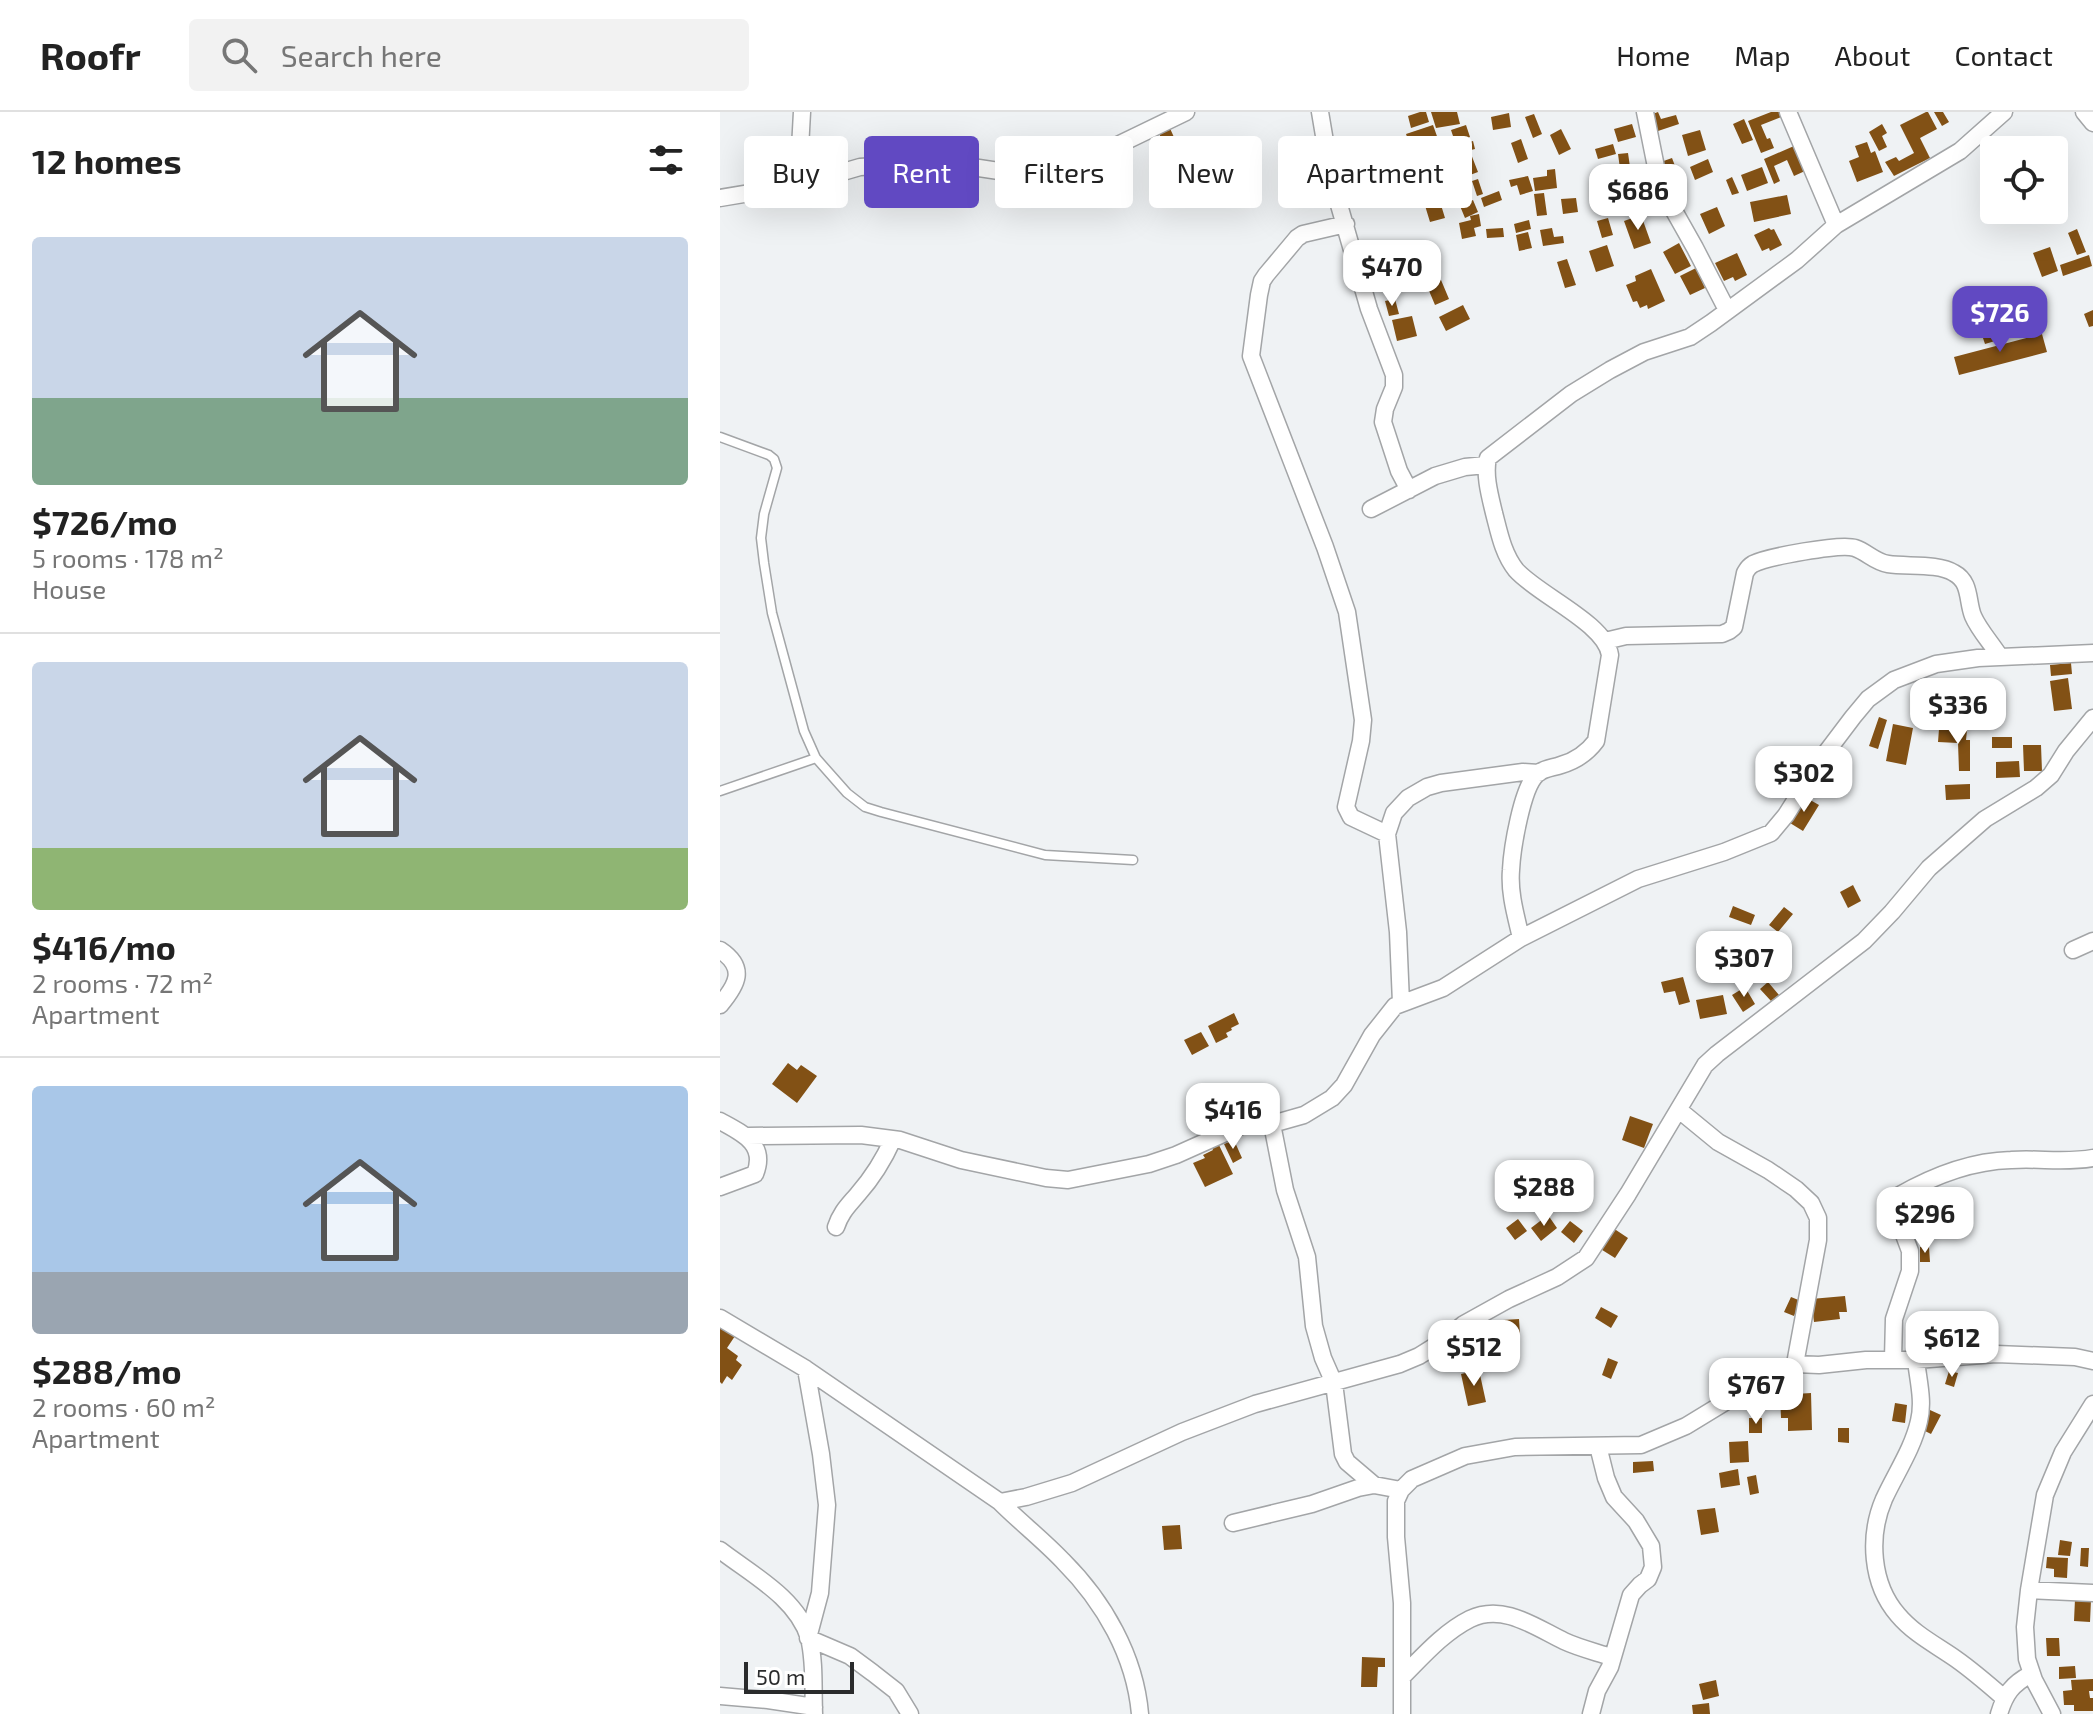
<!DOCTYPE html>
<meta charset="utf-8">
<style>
:root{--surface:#fff;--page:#f2f2f2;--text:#222;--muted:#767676;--line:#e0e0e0;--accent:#6149c2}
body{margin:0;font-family:"Exo 2",sans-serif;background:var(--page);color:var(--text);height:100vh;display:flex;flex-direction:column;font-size:30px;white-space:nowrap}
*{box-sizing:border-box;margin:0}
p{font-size:26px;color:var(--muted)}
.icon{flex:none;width:44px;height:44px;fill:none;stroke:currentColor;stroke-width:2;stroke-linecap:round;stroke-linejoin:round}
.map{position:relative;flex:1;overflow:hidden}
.drawer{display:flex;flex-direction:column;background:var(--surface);width:720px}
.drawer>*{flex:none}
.guide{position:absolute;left:24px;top:24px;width:760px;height:72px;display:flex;gap:16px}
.tools{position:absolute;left:1260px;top:24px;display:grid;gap:16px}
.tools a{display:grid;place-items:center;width:88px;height:88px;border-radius:8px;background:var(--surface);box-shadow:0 8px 32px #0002;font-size:40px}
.scale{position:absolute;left:24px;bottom:20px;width:110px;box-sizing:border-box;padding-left:8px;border:4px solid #2a2b2c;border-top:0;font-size:22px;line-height:28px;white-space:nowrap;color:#2a2b2c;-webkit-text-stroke:6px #fff;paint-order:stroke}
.price{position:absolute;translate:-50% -68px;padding:0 18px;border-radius:16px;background:#fff;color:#222;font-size:26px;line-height:52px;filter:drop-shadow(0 2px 4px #0008)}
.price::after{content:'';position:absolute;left:50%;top:48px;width:24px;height:18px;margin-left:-12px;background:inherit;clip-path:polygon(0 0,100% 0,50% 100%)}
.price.active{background:var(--accent);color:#fff}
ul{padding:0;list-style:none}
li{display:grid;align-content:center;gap:16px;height:424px;padding:0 32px}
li+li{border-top:2px solid var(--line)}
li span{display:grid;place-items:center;height:248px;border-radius:8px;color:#555}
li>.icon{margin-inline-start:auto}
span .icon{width:144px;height:144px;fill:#fffc;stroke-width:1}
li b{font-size:34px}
h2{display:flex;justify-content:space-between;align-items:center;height:96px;padding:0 32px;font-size:34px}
.chip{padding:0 28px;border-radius:8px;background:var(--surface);box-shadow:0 8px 32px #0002;font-size:28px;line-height:72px}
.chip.active{background:var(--accent);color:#fff}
header{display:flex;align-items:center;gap:48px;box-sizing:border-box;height:112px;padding:0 40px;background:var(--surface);border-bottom:2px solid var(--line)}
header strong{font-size:38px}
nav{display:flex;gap:44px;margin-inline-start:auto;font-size:28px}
.search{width:560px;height:72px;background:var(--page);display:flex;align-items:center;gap:20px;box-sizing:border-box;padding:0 28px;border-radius:8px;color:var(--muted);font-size:30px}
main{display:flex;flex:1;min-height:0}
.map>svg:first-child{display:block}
.building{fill:#825115}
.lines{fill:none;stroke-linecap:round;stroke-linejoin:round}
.lane-casing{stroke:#a3a5a7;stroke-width:11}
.street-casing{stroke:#a3a5a7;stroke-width:19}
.lane{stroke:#fff;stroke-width:8}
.street{stroke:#fff;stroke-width:16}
</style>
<header>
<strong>Roofr</strong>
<div class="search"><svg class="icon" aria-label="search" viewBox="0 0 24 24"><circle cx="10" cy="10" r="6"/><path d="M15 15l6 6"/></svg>Search here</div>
<nav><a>Home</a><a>Map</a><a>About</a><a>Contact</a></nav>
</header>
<main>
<section class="drawer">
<h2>12 homes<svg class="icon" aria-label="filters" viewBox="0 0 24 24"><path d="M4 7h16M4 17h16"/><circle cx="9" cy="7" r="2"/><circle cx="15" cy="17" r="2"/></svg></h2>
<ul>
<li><span style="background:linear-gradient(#c9d6e8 65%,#7fa58c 0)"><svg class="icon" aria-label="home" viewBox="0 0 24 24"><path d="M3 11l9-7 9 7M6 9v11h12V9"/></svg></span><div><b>$726/mo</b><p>5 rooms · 178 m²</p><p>House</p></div></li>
<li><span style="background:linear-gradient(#c9d6e8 75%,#8fb573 0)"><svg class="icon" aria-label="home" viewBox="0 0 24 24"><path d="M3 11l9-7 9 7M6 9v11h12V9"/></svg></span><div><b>$416/mo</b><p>2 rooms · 72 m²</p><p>Apartment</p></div></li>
<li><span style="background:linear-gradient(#a9c7e8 75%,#9aa5b1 0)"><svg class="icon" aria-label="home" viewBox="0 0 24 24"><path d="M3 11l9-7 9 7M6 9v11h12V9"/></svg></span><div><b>$288/mo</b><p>2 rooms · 60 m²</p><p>Apartment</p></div></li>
</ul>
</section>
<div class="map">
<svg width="1373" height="1602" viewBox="0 0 1373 1602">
<rect width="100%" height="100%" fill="#eff2f4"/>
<path class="building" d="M700,0H706L709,10L691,16L688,4Z
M711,0H737L740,12L716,16Z
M938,0L941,7L956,3L959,12L935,20L930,3Z
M1051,0H1062L1064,4L1041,13L1047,27L1050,26L1054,36L1041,41L1028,9Z
M1206,0H1208L1217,17L1200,26L1210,46L1174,64L1165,50L1176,45L1179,49L1194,41L1180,13Z
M1214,0H1223L1229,10L1222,14Z
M789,1L791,15L773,18L771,5Z
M814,2L822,22L813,26L805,5Z
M1024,7L1033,28L1022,32L1013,12Z
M448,12L458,34L447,39L437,17Z
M912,12L916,25L898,30L894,17Z
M1162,12L1167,21L1162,24L1167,35L1159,39L1149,20Z
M713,13L718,27L691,36L686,22Z
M746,13L750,25L735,30L731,18Z
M841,17L851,37L839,43L830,23Z
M980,18L986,38L968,44L962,23Z
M801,27L808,47L798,51L791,31Z
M753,29L755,37L743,40L741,32Z
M1147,30L1151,41L1155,39L1163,60L1137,70L1129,49L1139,45L1135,34Z
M719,31L725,49L709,54L703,35Z
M893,32L896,42L878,47L875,37Z
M1074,34L1085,59L1074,64L1067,48L1054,54L1060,69L1054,72L1044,47Z
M908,41L911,62L901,64L898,42Z
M751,42L758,60L750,63L743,46Z
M952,46L960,67L946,72L938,51Z
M988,47L993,60L975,68L970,55Z
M729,54L732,72L718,74L715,56Z
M1042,55L1048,71L1027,79L1021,63Z
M835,57L837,76L815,79L813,66L827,64V58Z
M808,64L813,79L800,83L797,73L791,75L789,68Z
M1012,65L1019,81L1012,83L1006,68Z
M913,66L915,73L898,79L896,72Z
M758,67L763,82L757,84L752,69Z
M887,76L894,95L884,99L877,80Z
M779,79L782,88L764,95L761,86Z
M1337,79L1345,100L1327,107L1324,98H1334V80Z
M824,81L827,103L817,104L814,82Z
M718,83L725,106L710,110L703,87Z
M1067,83L1071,102L1034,110L1030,90Z
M856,86L858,100L843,102L841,87Z
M753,88L758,100L745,106L740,94Z
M997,95L1005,114L989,122L980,102Z
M759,102L761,114L754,116L756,124L742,127L739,111L751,108L750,104Z
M921,103L931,131L914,137L904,109Z
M888,106L893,123L882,126L877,109Z
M809,108L811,117L796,121L794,112Z
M783,116L784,125L767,126L766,117Z
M832,116L834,125L843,124L844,131L823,134L820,118Z
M1049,116L1051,118L1054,117L1062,133L1050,139L1049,136L1042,139L1034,123Z
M1357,117L1366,140L1357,143L1348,121Z
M808,120L812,136L799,139L796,123Z
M959,131L971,154L955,162L943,140Z
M887,133L894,154L876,160L869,139Z
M1330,135L1338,159L1322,165L1313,141Z
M1017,141L1027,163L1015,169L1013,165L1004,169L995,151Z
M1369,143L1372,154L1343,164L1340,153Z
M847,147L856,173L845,176L837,150Z
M976,156L985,176L970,183L960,164Z
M931,157L945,189L928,197L927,193L920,196L917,189L913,190L906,173L916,169L915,164Z
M721,168L729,187L715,193L707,174Z
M675,187L679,202L669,204L665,189Z
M743,193L750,207L726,219L719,205Z
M1276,196L1285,226L1265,232L1255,202Z
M1373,198V214L1369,215L1364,202Z
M692,204L697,224L677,229L672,208Z
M1322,222L1327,240L1239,263L1234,245Z
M1351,551L1352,562L1331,564L1330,553Z
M1348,566L1352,597L1334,599L1330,569Z
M1251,585L1271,586L1270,608H1250Z
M1228,602H1246V610L1228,609Z
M1159,605L1167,608L1158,637L1149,634Z
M1173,612L1193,616L1186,653L1166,649Z
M1219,617L1247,618L1246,628H1250V659H1239L1238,631L1218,630Z
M1272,625H1292V636H1272Z
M1303,633H1321L1322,659H1304Z
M1299,649L1300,665L1276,666V650Z
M1250,672V687L1226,688L1225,673Z
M1085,685L1099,693L1083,719L1070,711Z
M1133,773L1141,789L1128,796L1120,780Z
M1013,794L1035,803L1031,813L1009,805Z
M1064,795L1073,802L1058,820L1049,813Z
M963,865L970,890L959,893L955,879L944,881L941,870Z
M1048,870L1059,883L1051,889L1040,877Z
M1025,875L1035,892L1023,900L1012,883Z
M1003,883L1007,902L980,907L976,888Z
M514,901L519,912L511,916L512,918L506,921L508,925L496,931L488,914Z
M481,920L489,934L472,943L464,928Z
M68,951L77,958L81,953L97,964L77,991L52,972Z
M910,1004L933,1012L924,1036L902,1028Z
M514,1028L522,1046L513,1051L504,1032Z
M498,1031L513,1062L485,1075L473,1051L485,1046L483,1043L493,1038L491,1034Z
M828,1103L837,1116L821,1129L811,1116Z
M798,1107L807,1119L795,1128L786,1116Z
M850,1109L863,1119L854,1131L841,1120Z
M893,1116L908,1126L895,1146L879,1136Z
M1200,1135H1209L1210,1150H1200Z
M1125,1184L1127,1200H1119L1120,1207L1094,1210L1091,1187Z
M1071,1185L1081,1189L1074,1204L1064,1200Z
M881,1195L898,1204L891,1216L875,1206Z
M799,1207L800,1223L784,1224L783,1208Z
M0,1215L15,1224L7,1236L18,1244L16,1248L22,1253L12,1268L7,1264L2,1272L0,1270Z
M768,1228L769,1239L752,1241L751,1230Z
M748,1239L749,1247L734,1249L733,1240Z
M888,1246L898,1250L891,1267L882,1263Z
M759,1258L766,1290L748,1294L741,1262Z
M1229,1259L1238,1261L1234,1275L1225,1272Z
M1036,1274H1045V1284L1049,1283L1050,1293H1036Z
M1091,1281L1092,1318L1068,1319V1306H1061L1060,1283Z
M1175,1291L1187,1293L1185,1311L1172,1309Z
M1210,1298L1221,1303L1211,1322L1201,1317Z
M1029,1306H1042V1321H1029Z
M1118,1316H1129V1331L1118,1330Z
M1028,1329L1029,1350L1010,1351L1009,1330Z
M933,1349L934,1359L913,1361V1350Z
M1018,1357L1020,1373L1001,1376L999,1361Z
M1036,1363L1039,1381L1030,1383L1027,1365Z
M995,1396L999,1420L981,1423L977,1398Z
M460,1413L462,1437L444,1438L442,1414Z
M1340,1428L1352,1430L1350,1444L1338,1443Z
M1361,1436H1369L1368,1455L1360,1454Z
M1327,1445L1348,1446L1347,1466L1334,1465V1457L1326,1456Z
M1355,1487L1371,1488L1370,1510L1354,1509Z
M1326,1526H1339L1340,1544H1327Z
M642,1545L665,1546V1555H658L657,1575H641Z
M1355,1554L1356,1566L1339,1567V1555Z
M1373,1567V1579H1369L1370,1586H1373V1599H1354V1593H1344L1343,1579L1352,1578L1351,1568Z
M996,1568L999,1584L983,1588L979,1572Z
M989,1591L990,1602H973L972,1593Z"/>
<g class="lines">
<g class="lane-casing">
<path id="lane" d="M0,325L49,343L54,347L57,356L44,402L41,426L44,451L52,501L84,619L96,646L127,681L145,695L161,700L325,743L413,748
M0,679L96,646"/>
</g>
<g class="street-casing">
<path id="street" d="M600,0L611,65L649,197L674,263V275L665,297L663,310L679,359L689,378
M925,0L936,55L953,97L975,136L1007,198
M1068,0L1116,113
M1364,0L1373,11
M78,73L82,0
M0,86L78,73L140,55L219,50L299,62H327L346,58L466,0
M626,112L583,122L577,126L546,163L542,169L539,183L531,244L605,435L627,500L643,608L641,629L626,695L631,705L667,722
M651,397L715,364L745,355L766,353
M885,529L906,524L1002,522L1009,519L1014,515L1025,461C1028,456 1028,455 1033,452C1047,445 1121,431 1135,436C1147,440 1155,450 1168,452C1187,455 1218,451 1234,461C1251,470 1247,489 1253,504C1259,518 1272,532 1280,545
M801,826C796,804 789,781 791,758C792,737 802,675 817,662C824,656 833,656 841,653C855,649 867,641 876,629L890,543C885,511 818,483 796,458C783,442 779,420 774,401C770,384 764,363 768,346L851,282L890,258L924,240L970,225L991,211L1077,148L1116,113L1240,39L1284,0
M0,838C27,856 17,873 0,893
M1353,838L1373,829
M681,891L678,820L667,722L674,701L688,686L707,675L721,671L803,660L819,661
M959,998L998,1030L1048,1058L1076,1077L1091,1091L1098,1106V1128L1075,1252
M0,1009C22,1021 47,1032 35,1062L0,1075
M552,1012L565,1078L587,1145L594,1214L603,1246L614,1271L623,1342L627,1350L654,1373
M28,1024L141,1023L180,1028L241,1048L326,1066L348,1068L429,1052L456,1043L523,1013L552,1012L584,1003L612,986L624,973L652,923L675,894L723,876L801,826L918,767L1004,740L1051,721L1066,703L1102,646L1133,605L1148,587L1174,568L1216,552L1258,546L1373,541
M116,1115C121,1100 128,1094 138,1082C153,1065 164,1047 173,1027
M0,1206L86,1257L280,1390L306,1385L352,1371L462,1320L535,1292L680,1252L699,1244L723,1229L744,1212L789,1187L837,1165L866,1146L908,1082L985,953L997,942L1144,829L1172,800L1209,756L1265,707L1316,676L1331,663L1346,639L1373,606
M1173,1247L1174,1207L1190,1159V1139L1174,1096L1178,1084C1211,1065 1252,1049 1291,1048C1319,1046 1345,1051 1373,1046
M1196,1248C1198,1268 1204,1289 1199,1309C1193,1336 1176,1361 1164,1387C1148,1424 1151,1472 1178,1503C1194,1522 1216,1533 1236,1547C1253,1559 1268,1572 1284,1586
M86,1257L101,1342L107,1393L100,1481L88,1526L130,1544L153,1561L176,1579L190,1602
M280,1390C300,1410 323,1428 343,1449C384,1490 415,1544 420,1602
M513,1411L592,1392L638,1376L654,1373L681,1378
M0,1438C31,1462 77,1486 89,1526C95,1550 93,1577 94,1602
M1309,1478L1373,1481
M683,1564C703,1544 724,1520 750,1507C783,1491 815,1515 844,1529C859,1536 876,1540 891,1545
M0,1584L48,1588L94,1595
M682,1602V1491L676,1425V1389L681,1378L692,1367L745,1344L795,1335L921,1333L966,1314L1048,1264L1075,1252L1099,1253L1146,1248H1196L1276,1242L1355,1245L1373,1249
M871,1602L877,1579L890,1555L911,1483L920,1473L928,1467L933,1455L931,1434L916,1409L894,1385L886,1366L878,1334
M1279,1602C1285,1582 1292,1572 1311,1562
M1332,1602L1314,1568L1307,1547L1305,1515L1309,1478L1325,1383L1343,1340L1373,1292"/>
</g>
<use href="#lane" class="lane"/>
<use href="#street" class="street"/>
</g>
</svg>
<div class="tools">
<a><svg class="icon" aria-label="locate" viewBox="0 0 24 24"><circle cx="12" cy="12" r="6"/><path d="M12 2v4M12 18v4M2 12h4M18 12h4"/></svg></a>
</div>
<div class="scale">50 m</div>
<b class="price" style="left:918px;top:120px">$686</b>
<b class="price" style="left:672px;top:196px">$470</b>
<b class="price active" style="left:1280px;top:242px">$726</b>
<b class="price" style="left:1238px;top:634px">$336</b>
<b class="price" style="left:1084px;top:702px">$302</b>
<b class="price" style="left:1024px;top:887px">$307</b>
<b class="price" style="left:513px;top:1039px">$416</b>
<b class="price" style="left:824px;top:1116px">$288</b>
<b class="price" style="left:1205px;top:1143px">$296</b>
<b class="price" style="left:1232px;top:1267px">$612</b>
<b class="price" style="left:754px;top:1276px">$512</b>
<b class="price" style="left:1036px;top:1314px">$767</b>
<div class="guide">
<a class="chip">Buy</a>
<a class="chip active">Rent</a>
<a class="chip">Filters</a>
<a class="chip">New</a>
<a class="chip">Apartment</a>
</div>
</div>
</main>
